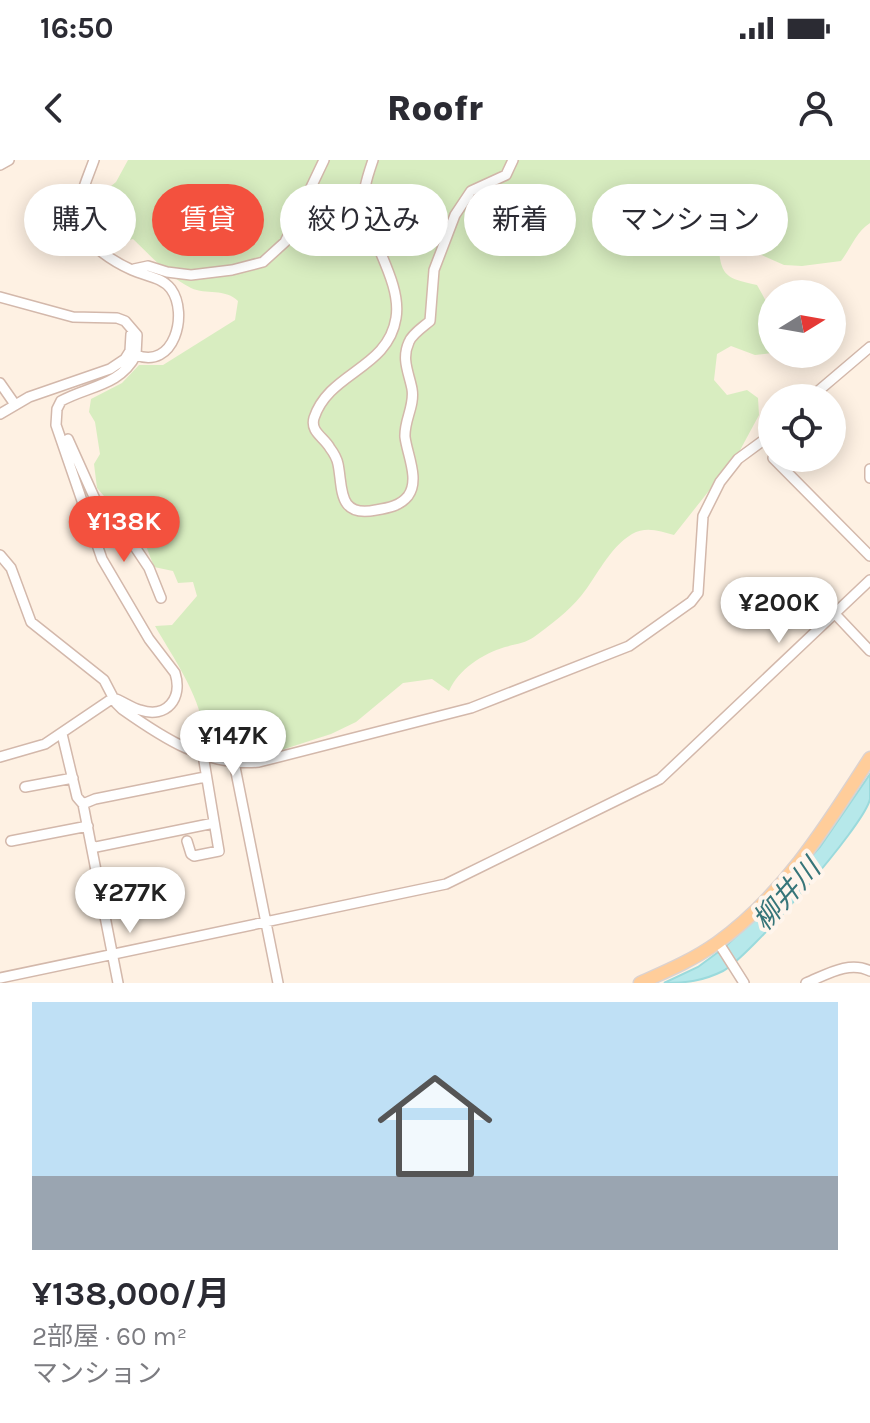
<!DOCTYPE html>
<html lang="ja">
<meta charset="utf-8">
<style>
:root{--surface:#fff;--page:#f7f7f7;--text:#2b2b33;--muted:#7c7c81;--accent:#f3513e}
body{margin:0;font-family:Karla,"Noto Sans JP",sans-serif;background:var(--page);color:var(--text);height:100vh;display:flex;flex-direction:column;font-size:30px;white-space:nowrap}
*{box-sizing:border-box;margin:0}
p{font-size:26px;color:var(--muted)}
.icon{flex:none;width:44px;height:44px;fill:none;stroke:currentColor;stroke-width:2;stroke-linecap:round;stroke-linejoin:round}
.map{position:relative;height:823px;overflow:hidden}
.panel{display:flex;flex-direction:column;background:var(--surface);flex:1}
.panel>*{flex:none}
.hud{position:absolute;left:24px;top:24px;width:822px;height:72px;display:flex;gap:16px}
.needle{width:52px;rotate:79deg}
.buttons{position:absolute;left:758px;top:120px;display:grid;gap:16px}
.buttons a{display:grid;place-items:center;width:88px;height:88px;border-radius:50%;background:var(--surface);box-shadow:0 4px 20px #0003;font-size:40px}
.price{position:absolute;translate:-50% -68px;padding:0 18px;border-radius:28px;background:#fff;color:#222;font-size:26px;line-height:52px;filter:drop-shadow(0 2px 4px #0008)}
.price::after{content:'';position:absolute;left:50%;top:48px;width:24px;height:18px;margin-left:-12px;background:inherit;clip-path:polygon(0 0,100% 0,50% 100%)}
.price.active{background:var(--accent);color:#fff}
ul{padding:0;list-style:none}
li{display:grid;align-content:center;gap:16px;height:424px;padding:0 32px}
li span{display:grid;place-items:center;height:248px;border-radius:0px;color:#555}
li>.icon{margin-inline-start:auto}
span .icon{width:144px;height:144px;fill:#fffc;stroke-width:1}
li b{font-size:34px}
.pill{padding:0 28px;border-radius:36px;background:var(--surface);box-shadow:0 4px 20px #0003;font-size:28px;line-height:72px}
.pill.active{background:var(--accent);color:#fff}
.status{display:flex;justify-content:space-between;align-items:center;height:56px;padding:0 40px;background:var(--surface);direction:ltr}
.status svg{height:22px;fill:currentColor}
header{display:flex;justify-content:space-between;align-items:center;height:104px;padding:0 32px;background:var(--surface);font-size:36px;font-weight:800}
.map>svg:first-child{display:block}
.green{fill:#d8edc0}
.water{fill:#b6e8ea;stroke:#9bdadc;stroke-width:2}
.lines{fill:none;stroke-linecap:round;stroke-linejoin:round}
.minor-casing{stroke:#d3b8ab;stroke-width:12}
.major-casing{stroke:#dcd2cf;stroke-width:15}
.minor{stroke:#fff;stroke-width:9}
.major{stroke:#ffcd9a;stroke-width:12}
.labels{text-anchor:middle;stroke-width:8;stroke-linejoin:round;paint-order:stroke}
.water-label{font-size:28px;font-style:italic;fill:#367579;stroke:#fff5ec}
</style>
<div class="status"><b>16:50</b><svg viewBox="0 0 49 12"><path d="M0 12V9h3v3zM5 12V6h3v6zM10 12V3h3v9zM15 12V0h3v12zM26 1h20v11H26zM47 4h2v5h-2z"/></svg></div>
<header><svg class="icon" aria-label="back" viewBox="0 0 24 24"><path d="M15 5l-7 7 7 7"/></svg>Roofr<svg class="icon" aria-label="person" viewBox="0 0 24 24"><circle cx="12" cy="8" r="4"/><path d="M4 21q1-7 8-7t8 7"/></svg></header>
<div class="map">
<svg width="870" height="823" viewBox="0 0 870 823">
<rect width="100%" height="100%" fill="#fef1e3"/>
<path class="green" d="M128,0H870V63C856,72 851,88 841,101L802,106L784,105L730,81L719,87C720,117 729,119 757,125L772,152V193L755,195L731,186L717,194L714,220L727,235L747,230L758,238L759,255L738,294L674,375C660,371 646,366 632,374C608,389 598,415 581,436C569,451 550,465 534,477C526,483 515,484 505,487C482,494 459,509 449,531L432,519L403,523L356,562L331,574L266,595L237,594L223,580L204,569C197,531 174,499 155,466L172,465L197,436L193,422L178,423L173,411L154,407L145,383L97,328L94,304L100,294L95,262L89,252L91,239L122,223L139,205H163L235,160L238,141C225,128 206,135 191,128C169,117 150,95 133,79L111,85L99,68L100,35L116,22Z"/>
<path class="water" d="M870,614C870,622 870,631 870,639C865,665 748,798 723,811C703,821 686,823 664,823L698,807L725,787L753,760L820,687Z"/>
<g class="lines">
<g class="minor-casing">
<path id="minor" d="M373,0C368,15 362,31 365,47C370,81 402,123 396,158C388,209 329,212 314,258C310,272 324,277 330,288C333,292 337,299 338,304C343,328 337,358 376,350C388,348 400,346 408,336C420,320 407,294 405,277C404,260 415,246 412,229C409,213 401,199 409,182C412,174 423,167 430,161L434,110L455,55L471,31L506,15L513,0
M0,5L9,0
M134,109L148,106L167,112L191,115L232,110L263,102L285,82L324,0
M0,137L73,157L117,158L125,161L137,175L136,195C174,210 189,154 171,129C162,117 145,116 132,110C114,102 88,86 81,66C74,45 87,20 94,0
M0,223L14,243
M810,238L870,187
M0,254L29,237L110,209L125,199L130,191L131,174
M68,279L95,339L129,378L149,408L161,438
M773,298L870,396
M870,309V318
M0,395L11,408L31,462L104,520L116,543L122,549C163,578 207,607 259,602L471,548L629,486L691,442L698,433L703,356L720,322L738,299L772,274
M836,455L870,491
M116,539C124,542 132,548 140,550C167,559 183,538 175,513L149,479L102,399L56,265L57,249L61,241C88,226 120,226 136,195
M62,574L77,637L83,644L118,823
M0,597L45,584L113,538
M234,602L278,823
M25,627L73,618
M83,644L95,639L205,617
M11,681L88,666
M187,681L191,694L194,696L219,691L203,595
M91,685L96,687L214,663
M718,782L744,823
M0,818L446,724L660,619L870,420
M806,823C826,815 849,800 870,811"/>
</g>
<g class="major-casing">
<path id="major" d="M640,823C667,811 693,800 717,783C783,736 827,665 870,598"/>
</g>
<use href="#minor" class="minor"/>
<use href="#major" class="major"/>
</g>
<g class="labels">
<g class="water-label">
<text transform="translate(786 734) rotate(-48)" y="10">柳井川</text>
</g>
</g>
</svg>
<div class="buttons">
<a><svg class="needle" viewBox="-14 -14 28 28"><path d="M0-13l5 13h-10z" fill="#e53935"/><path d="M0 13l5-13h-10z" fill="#7c7c81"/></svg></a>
<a><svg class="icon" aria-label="locate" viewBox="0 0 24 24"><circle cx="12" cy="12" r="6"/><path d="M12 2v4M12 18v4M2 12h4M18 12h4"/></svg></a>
</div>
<b class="price active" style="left:124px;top:404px">¥138K</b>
<b class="price" style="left:779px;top:485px">¥200K</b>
<b class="price" style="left:233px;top:618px">¥147K</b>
<b class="price" style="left:130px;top:775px">¥277K</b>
<div class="hud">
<a class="pill">購入</a>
<a class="pill active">賃貸</a>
<a class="pill">絞り込み</a>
<a class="pill">新着</a>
<a class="pill">マンション</a>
</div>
</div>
<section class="panel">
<ul>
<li><span style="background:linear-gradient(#bfe0f5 70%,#9aa5b1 0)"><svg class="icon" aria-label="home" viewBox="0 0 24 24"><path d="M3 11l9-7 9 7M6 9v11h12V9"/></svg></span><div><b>¥138,000/月</b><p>2部屋 · 60 m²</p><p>マンション</p></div></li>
</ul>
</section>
